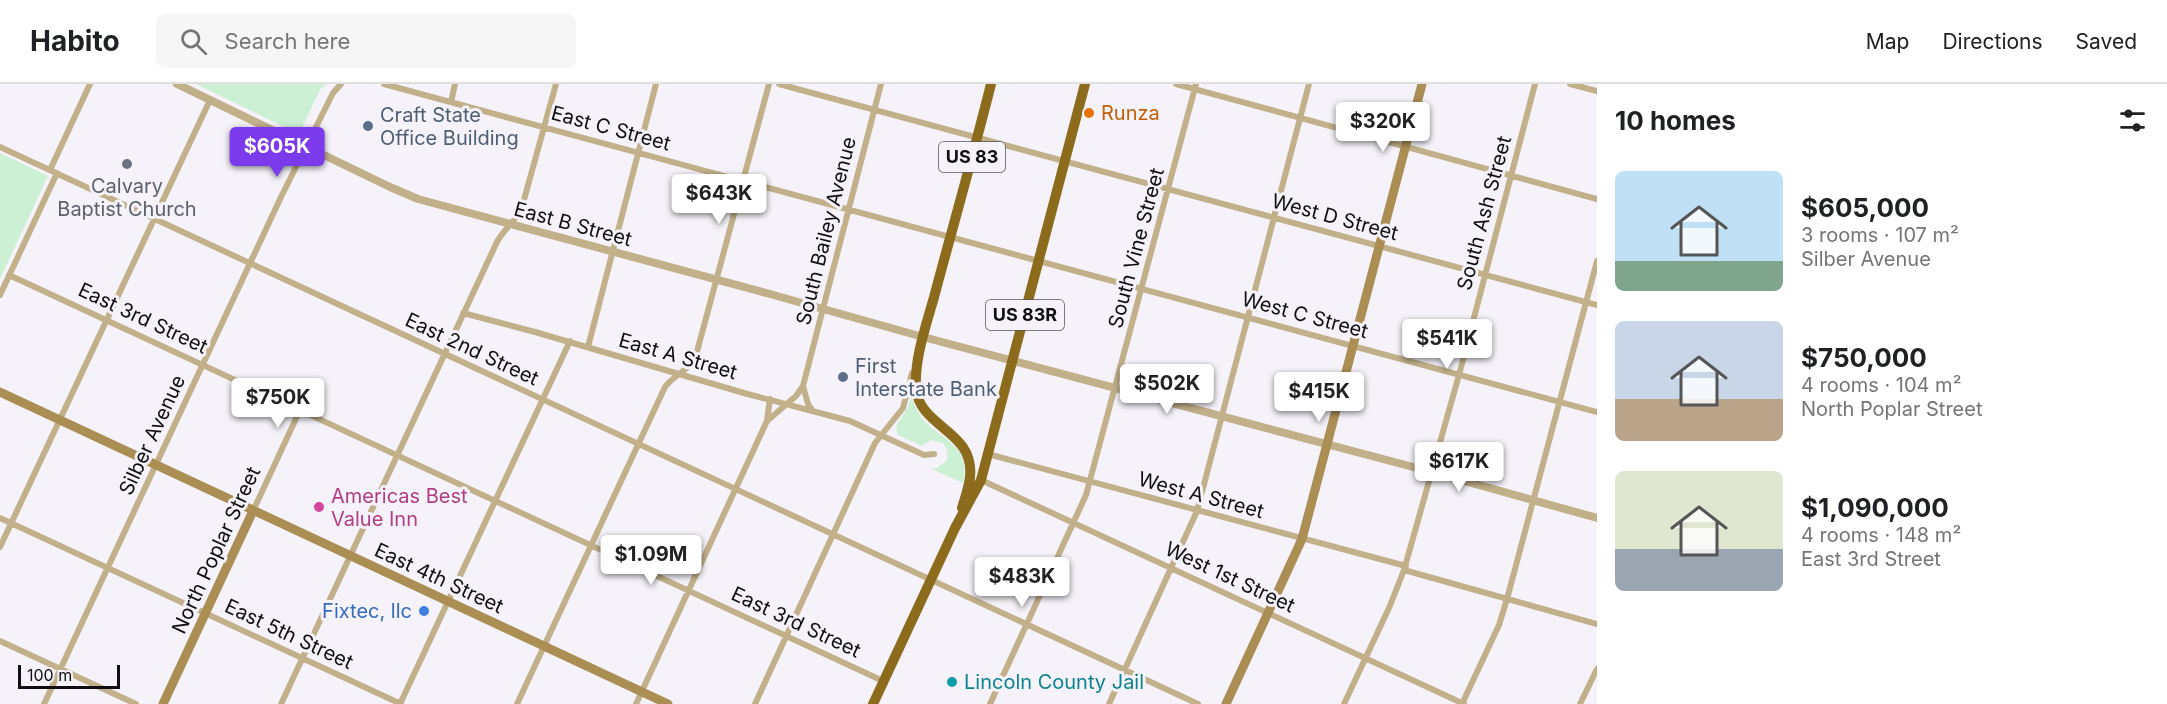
<!DOCTYPE html>
<meta charset="utf-8">
<style>
:root{--surface:#fff;--page:#f6f6f6;--text:#202124;--muted:#757577;--line:#e0e0e0;--accent:#7c3aed}
body{margin:0;font-family:Inter,sans-serif;background:var(--page);color:var(--text);height:100vh;display:flex;flex-direction:column;font-size:22px;white-space:nowrap}
*{box-sizing:border-box;margin:0}
p{font-size:20px;color:var(--muted)}
.icon{flex:none;width:33px;height:33px;fill:none;stroke:currentColor;stroke-width:2;stroke-linecap:round;stroke-linejoin:round}
.map{position:relative;flex:1;overflow:hidden}
.details{display:flex;flex-direction:column;background:var(--surface);width:570px}
.details>*{flex:none}
.scale{position:absolute;left:18px;bottom:15px;width:102px;box-sizing:border-box;padding-left:6px;border:3px solid #0f0e10;border-top:0;font-size:16px;line-height:21px;white-space:nowrap;color:#0f0e10;-webkit-text-stroke:4px #f5f3f9;paint-order:stroke}
.price{position:absolute;translate:-50% -51px;padding:0 14px;border-radius:6px;background:#fff;color:#222;font-size:20px;line-height:39px;filter:drop-shadow(0 2px 3px #0008)}
.price::after{content:'';position:absolute;left:50%;top:36px;width:18px;height:14px;margin-left:-9px;background:inherit;clip-path:polygon(0 0,100% 0,50% 100%)}
.price.active{background:var(--accent);color:#fff}
ul{padding:0;list-style:none}
li{display:flex;align-items:center;gap:18px;height:150px;padding:0 18px}
li span{display:grid;place-items:center;flex:none;width:168px;height:120px;border-radius:9px;color:#555}
li>.icon{margin-inline-start:auto}
span .icon{width:72px;height:72px;fill:#fffc;stroke-width:1}
li b{font-size:26px}
h2{display:flex;justify-content:space-between;align-items:center;height:72px;padding:0 18px;font-size:26px}
header{display:flex;align-items:center;gap:36px;box-sizing:border-box;height:84px;padding:0 30px;background:var(--surface);border-bottom:2px solid var(--line)}
header strong{font-size:28px}
nav{display:flex;gap:33px;margin-inline-start:auto;font-size:21px}
.search{width:420px;height:54px;background:var(--page);display:flex;align-items:center;gap:15px;box-sizing:border-box;padding:0 21px;border-radius:9px;color:var(--muted);font-size:22px}
main{display:flex;flex:1;min-height:0}
.map>svg:first-child{display:block}
.green{fill:#ccf0d4}
.lines{fill:none;stroke-linecap:round;stroke-linejoin:round}
.minor{stroke:#c2b08a;stroke-width:6}
.tertiary{stroke:#c2b08a;stroke-width:8}
.secondary{stroke:#aa8e54;stroke-width:9}
.trunk{stroke:#8c6c1c;stroke-width:10}
.food-dot{fill:#e8710a;stroke:#f5f3f9;stroke-width:2}
.service-dot{fill:#5c6f8a;stroke:#f5f3f9;stroke-width:2}
.worship-dot{fill:#6b7280;stroke:#f5f3f9;stroke-width:2}
.hotel-dot{fill:#d1479c;stroke:#f5f3f9;stroke-width:2}
.shop-dot{fill:#3f7fe0;stroke:#f5f3f9;stroke-width:2}
.culture-dot{fill:#0f9aa8;stroke:#f5f3f9;stroke-width:2}
.labels{text-anchor:middle;stroke-width:6;stroke-linejoin:round;paint-order:stroke}
.shield{fill:#f5f3f9;stroke:#545356;stroke-width:1.5}
.shield-label{font-size:18px;font-weight:bold;fill:#0f0e10}
.food-label{font-size:20px;fill:#c56008;stroke:#f5f3f9;text-anchor:start}
.service-label{font-size:20px;fill:#4e5e75;stroke:#f5f3f9;text-anchor:start}
.street-label{font-size:20px;fill:#0f0e10;stroke:#f5f3f9}
.worship-label{font-size:20px;fill:#5b616d;stroke:#f5f3f9}
.hotel-label{font-size:20px;fill:#b23c85;stroke:#f5f3f9;text-anchor:start}
.shop-label{font-size:20px;fill:#366cbe;stroke:#f5f3f9;text-anchor:end}
.culture-label{font-size:20px;fill:#0d838f;stroke:#f5f3f9;text-anchor:start}
</style>
<header>
<strong>Habito</strong>
<div class="search"><svg class="icon" aria-label="search" viewBox="0 0 24 24"><circle cx="10" cy="10" r="6"/><path d="M15 15l6 6"/></svg>Search here</div>
<nav><a>Map</a><a>Directions</a><a>Saved</a></nav>
</header>
<main>
<div class="map">
<svg width="1597" height="620" viewBox="0 0 1597 620">
<rect width="100%" height="100%" fill="#f5f3f9"/>
<path class="green" d="M196,0H328L321,4L299,50Z
M0,69L48,92L0,195Z
M911,313C914,320 917,328 922,334C940,357 972,359 963,399L930,384H937L946,377L948,368L943,359L931,356L922,362L898,351L896,342L907,325Z"/>
<g class="lines">
<path class="minor" d="M384,0L1597,328
M779,0L1597,221
M1176,0L1597,115
M1570,0L1597,7
M451,18L455,0
M0,63L1198,620
M50,86L90,0
M9,191L883,597
M0,211L57,89
M463,229L535,248L744,309L850,337L924,371L934,370
M588,263L656,0
M803,302L808,320L812,326
M767,337L770,315
M988,370L1406,482
M981,396L1464,620
M253,427L300,326
M0,434L401,620
M0,463L210,16
M1404,486L1597,540
M0,557L136,620
M44,620L281,113L333,9L341,0
M281,620L496,160C503,145 516,138 522,123L556,0
M400,620L570,257
M517,620L665,303C674,291 687,287 695,275L769,0
M636,620L767,337L796,312L803,302L881,0
M755,620L875,359L903,324L912,289
M990,620L1086,411L1196,0
M1109,620L1197,427L1309,0
M1344,620L1389,524L1404,486L1459,291L1535,0
M1462,620L1499,541L1507,515L1597,177
M1580,620L1597,585"/>
<path class="tertiary" d="M177,0L390,103L418,115L770,210L923,253L1432,388L1597,434"/>
<path class="secondary" d="M0,308L668,620
M163,620L253,427
M1226,620L1302,455L1422,0"/>
<path class="trunk" d="M962,424C965,414 969,403 970,393C975,346 919,344 916,304C914,271 929,234 937,202C955,135 974,68 991,0
M873,620L955,444L981,396L1085,0"/>
</g>
<circle class="food-dot" cx="1089" cy="29" r="6"/>
<g class="service-dot">
<circle cx="368" cy="42" r="6"/>
<circle cx="843" cy="293" r="6"/>
</g>
<circle class="worship-dot" cx="127" cy="80" r="6"/>
<circle class="hotel-dot" cx="319" cy="423" r="6"/>
<circle class="shop-dot" cx="424" cy="527" r="6"/>
<circle class="culture-dot" cx="952" cy="598" r="6"/>
<g class="labels">
<g class="shield">
<rect x="939" y="58" width="66" height="30" rx="4.5"/>
<rect x="986" y="216" width="78" height="30" rx="4.5"/>
</g>
<g class="shield-label">
<text x="972" y="79">US 83</text>
<text x="1025" y="237">US 83R</text>
</g>
<g class="food-label">
<text x="1101" y="36">Runza</text>
</g>
<g class="service-label">
<text x="380" y="38">Craft State<tspan x="380" dy="23">Office Building</tspan></text>
<text x="855" y="289">First<tspan x="855" dy="23">Interstate Bank</tspan></text>
</g>
<g class="street-label">
<text transform="translate(611 44) rotate(15)" y="7">East C Street</text>
<text transform="translate(1484 129) rotate(-75)" y="7">South Ash Street</text>
<text transform="translate(1335 133) rotate(15)" y="7">West D Street</text>
<text transform="translate(573 140) rotate(15)" y="7">East B Street</text>
<text transform="translate(826 147) rotate(-76)" y="7">South Bailey Avenue</text>
<text transform="translate(1136 164) rotate(-75)" y="7">South Vine Street</text>
<text transform="translate(1305 231) rotate(15)" y="7">West C Street</text>
<text transform="translate(143 234) rotate(25)" y="7">East 3rd Street</text>
<text transform="translate(472 265) rotate(25)" y="7">East 2nd Street</text>
<text transform="translate(678 272) rotate(16)" y="7">East A Street</text>
<text transform="translate(152 351) rotate(-65)" y="7">Silber Avenue</text>
<text transform="translate(1201 411) rotate(15)" y="7">West A Street</text>
<text transform="translate(216 466) rotate(-65)" y="7">North Poplar Street</text>
<text transform="translate(1230 493) rotate(25)" y="7">West 1st Street</text>
<text transform="translate(439 494) rotate(25)" y="7">East 4th Street</text>
<text transform="translate(796 538) rotate(25)" y="7">East 3rd Street</text>
<text transform="translate(289 550) rotate(25)" y="7">East 5th Street</text>
</g>
<g class="worship-label">
<text x="127" y="109">Calvary<tspan x="127" dy="23">Baptist Church</tspan></text>
</g>
<g class="hotel-label">
<text x="331" y="419">Americas Best<tspan x="331" dy="23">Value Inn</tspan></text>
</g>
<g class="shop-label">
<text x="412" y="534">Fixtec, llc</text>
</g>
<g class="culture-label">
<text x="964" y="605">Lincoln County Jail</text>
</g>
</g>
</svg>
<div class="scale">100 m</div>
<b class="price" style="left:1383px;top:69px">$320K</b>
<b class="price active" style="left:277px;top:94px">$605K</b>
<b class="price" style="left:719px;top:141px">$643K</b>
<b class="price" style="left:1447px;top:286px">$541K</b>
<b class="price" style="left:1167px;top:331px">$502K</b>
<b class="price" style="left:1319px;top:339px">$415K</b>
<b class="price" style="left:278px;top:345px">$750K</b>
<b class="price" style="left:1459px;top:409px">$617K</b>
<b class="price" style="left:651px;top:502px">$1.09M</b>
<b class="price" style="left:1022px;top:524px">$483K</b>
</div>
<section class="details">
<h2>10 homes<svg class="icon" aria-label="filters" viewBox="0 0 24 24"><path d="M4 7h16M4 17h16"/><circle cx="9" cy="7" r="2"/><circle cx="15" cy="17" r="2"/></svg></h2>
<ul>
<li><span style="background:linear-gradient(#bfe0f5 75%,#7fa58c 0)"><svg class="icon" aria-label="home" viewBox="0 0 24 24"><path d="M3 11l9-7 9 7M6 9v11h12V9"/></svg></span><div><b>$605,000</b><p>3 rooms · 107 m²</p><p>Silber Avenue</p></div></li>
<li><span style="background:linear-gradient(#c9d6e8 65%,#b9a48a 0)"><svg class="icon" aria-label="home" viewBox="0 0 24 24"><path d="M3 11l9-7 9 7M6 9v11h12V9"/></svg></span><div><b>$750,000</b><p>4 rooms · 104 m²</p><p>North Poplar Street</p></div></li>
<li><span style="background:linear-gradient(#dfe7d0 65%,#9aa5b1 0)"><svg class="icon" aria-label="home" viewBox="0 0 24 24"><path d="M3 11l9-7 9 7M6 9v11h12V9"/></svg></span><div><b>$1,090,000</b><p>4 rooms · 148 m²</p><p>East 3rd Street</p></div></li>
</ul>
</section>
</main>
